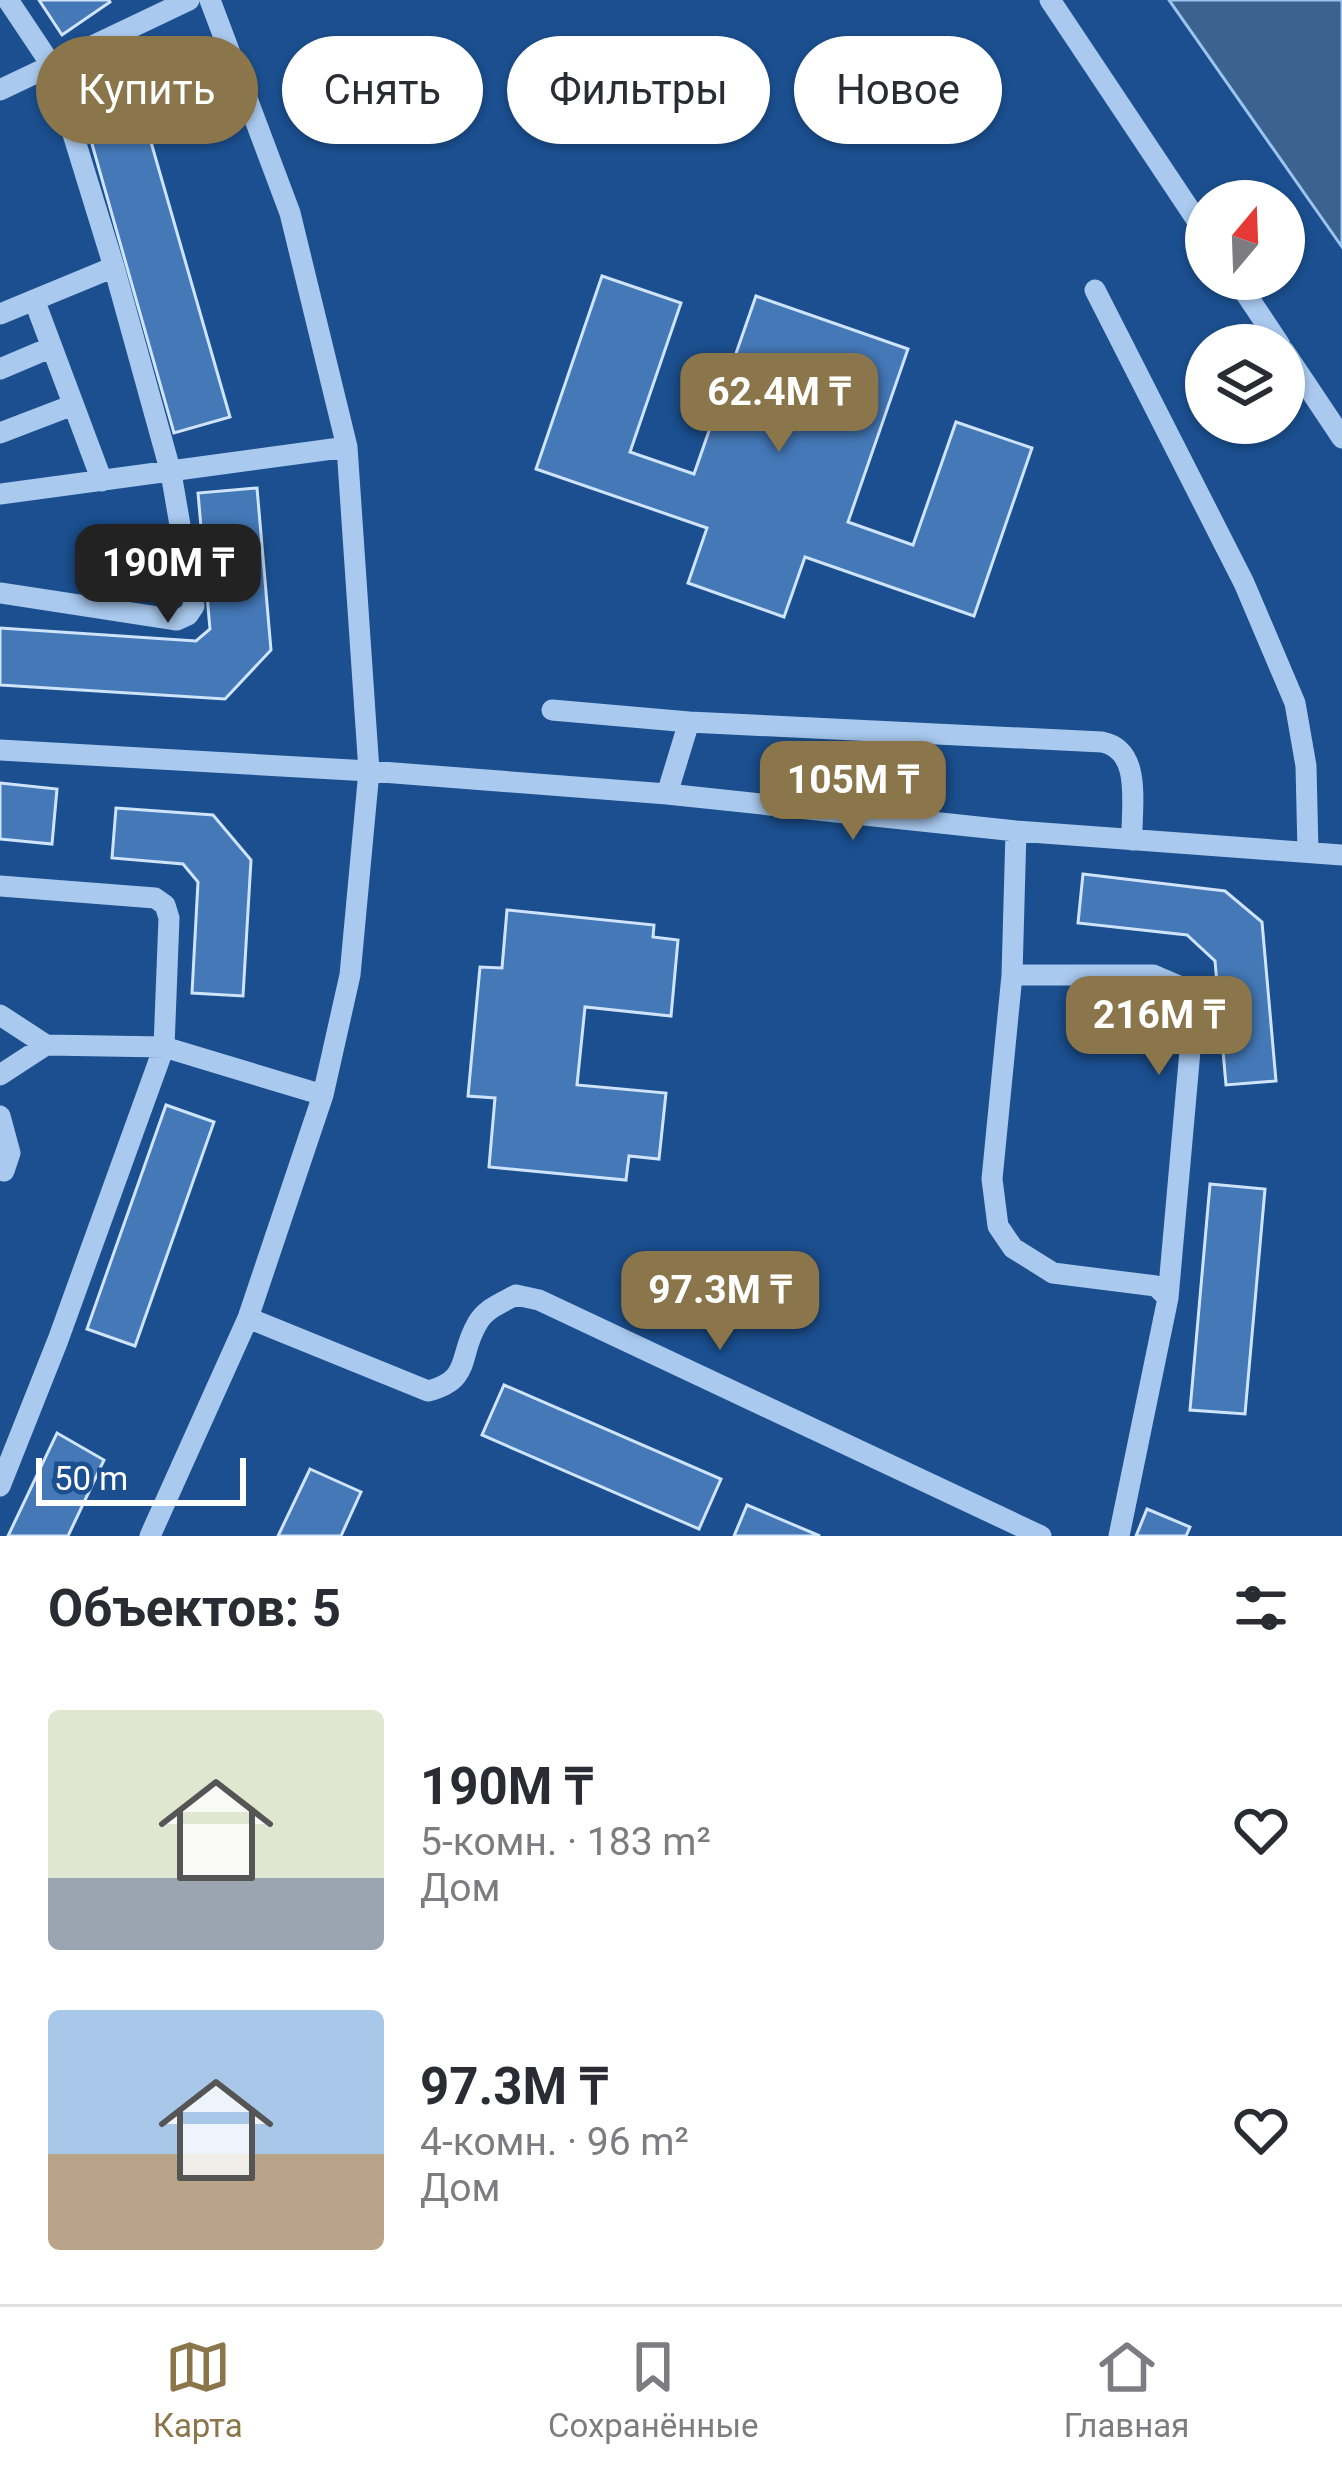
<!DOCTYPE html>
<html lang="ru">
<meta charset="utf-8">
<style>
:root{--surface:#fff;--page:#f7f7f7;--text:#2b2b33;--muted:#7c7c81;--line:#e1e1e2;--accent:#8a764a}
body{margin:0;font-family:Roboto,sans-serif;background:var(--page);color:var(--text);height:100vh;display:flex;flex-direction:column;font-size:45px;white-space:nowrap}
*{box-sizing:border-box;margin:0}
p{font-size:39px;color:var(--muted)}
.icon{flex:none;width:66px;height:66px;fill:none;stroke:currentColor;stroke-width:2;stroke-linecap:round;stroke-linejoin:round}
.map{position:relative;height:1536px;overflow:hidden}
.sheet{display:flex;flex-direction:column;background:var(--surface);flex:1}
.sheet>*{flex:none}
.banner{position:absolute;left:36px;top:36px;width:1272px;height:108px;display:flex;gap:24px}
.needle{width:78px;rotate:19deg}
.controls{position:absolute;left:1185px;top:180px;display:grid;gap:24px}
.controls a{display:grid;place-items:center;width:120px;height:120px;border-radius:50%;background:var(--surface);box-shadow:0 3px 9px #0004;font-size:60px}
.scale{position:absolute;left:36px;bottom:30px;width:210px;box-sizing:border-box;padding-left:12px;border:6px solid #fff;border-top:0;font-size:33px;line-height:42px;white-space:nowrap;color:#fff;-webkit-text-stroke:9px #1b4f8f;paint-order:stroke}
.price{position:absolute;translate:-50% -102px;padding:0 27px;border-radius:24px;background:var(--accent);color:#fff;font-size:39px;line-height:78px;filter:drop-shadow(0 3px 6px #0008)}
.price::after{content:'';position:absolute;left:50%;top:72px;width:36px;height:27px;margin-left:-18px;background:inherit;clip-path:polygon(0 0,100% 0,50% 100%)}
.price.on{background:#222;color:#fff}
ul{padding:0;list-style:none}
li{display:flex;align-items:center;gap:36px;height:300px;padding:0 48px}
li span{display:grid;place-items:center;flex:none;width:336px;height:240px;border-radius:12px;color:#555}
li>.icon{margin-inline-start:auto}
span .icon{width:144px;height:144px;fill:#fffc;stroke-width:1}
li b{font-size:51px}
h2{display:flex;justify-content:space-between;align-items:center;height:144px;padding:0 48px;font-size:51px}
.tag{padding:0 42px;border-radius:54px;background:var(--surface);box-shadow:0 3px 9px #0004;font-size:42px;line-height:108px}
.tag.on{background:var(--accent);color:#fff}
.tab-bar{display:flex;justify-content:space-around;align-items:center;height:168px;border-top:3px solid var(--line);background:var(--surface);font-size:33px;color:var(--muted)}
.tab-bar a{display:grid;justify-items:center;gap:6px}
.tab-bar .on{color:var(--accent)}
.map>svg:first-child{display:block}
.water{fill:#3c6290;stroke:#9cc4f0;stroke-width:3}
.building{fill:#4478b7;stroke:#cfe3fa;stroke-width:3}
.lines{fill:none;stroke-linecap:round;stroke-linejoin:round}
.minor{stroke:#a9c9ee;stroke-width:21}
</style>
<div class="map">
<svg width="1342" height="1536" viewBox="0 0 1342 1536">
<rect width="100%" height="100%" fill="#1b4f8f"/>
<path class="water" d="M1169,0H1342V247Z"/>
<path class="building" d="M39,0H109L110,2L62,35Z
M128,62L230,417L174,433L73,77Z
M602,276L681,303L630,452L694,474L756,296L908,349L848,522L913,545L956,422L1032,448L974,616L805,557L784,617L688,583L707,528L536,469Z
M257,488L271,650L225,699L0,685V628L196,641L210,629L198,493Z
M0,783L57,789L52,844L0,839Z
M116,808L213,815L251,860L243,996L192,993L198,882L183,864L112,858Z
M1083,874L1225,891L1262,922L1276,1081L1226,1085L1215,961L1187,935L1078,923Z
M507,910L654,925L653,937L678,940L671,1016L585,1007L577,1085L666,1093L659,1159L629,1156L626,1180L489,1167L495,1098L468,1096L480,967L502,968Z
M166,1105L214,1122L135,1346L87,1329Z
M1210,1184L1265,1189L1245,1414L1190,1410Z
M504,1385L721,1479L699,1529L482,1435Z
M57,1433L104,1460L68,1536H8Z
M310,1469L361,1492L341,1536H278Z
M747,1505L820,1536H734Z
M1147,1509L1190,1527L1186,1536H1136Z"/>
<g class="lines">
<path class="minor" d="M8,0L52,66L114,267
M1050,0L1206,234
M0,90L189,0
M1236,279L1280,345
M1095,290L1244,583L1295,703L1306,766L1308,852
M35,302L102,481
M0,314L114,267L171,473L194,606L188,615L177,620L0,593
M1284,351L1342,438
M0,369L52,347
M0,433L73,405
M0,494L347,447
M552,710L689,722
M0,750L369,771L667,794L1016,831L1342,855
M667,794L689,722L1102,742C1143,750 1131,806 1132,840
M1016,831L1012,975L992,1179L998,1226L1013,1248L1053,1273L1156,1286L1168,1298L1119,1536
M0,886L155,898L165,905L169,918L164,1047L58,1340L0,1486
M1012,975H1153L1181,987L1193,1017L1168,1298
M0,1015L46,1045L164,1047L323,1095
M0,1075L46,1045
M0,1116L10,1153L4,1171L0,1170
M248,1318L428,1391C472,1380 458,1356 477,1324C485,1309 501,1303 516,1295L539,1300L1041,1536
M150,1536L248,1318L323,1095L350,975L369,771L347,447L290,213L210,0"/>
</g>
</svg>
<div class="controls">
<a><svg class="needle" viewBox="-14 -14 28 28"><path d="M0-13l5 13h-10z" fill="#e53935"/><path d="M0 13l5-13h-10z" fill="#7c7c81"/></svg></a>
<a><svg class="icon" aria-label="layers" viewBox="0 0 24 24"><path d="M12 4l9 5-9 5-9-5zM3 14l9 5 9-5"/></svg></a>
</div>
<div class="scale">50 m</div>
<b class="price" style="left:779px;top:455px">62.4M ₸</b>
<b class="price on" style="left:168px;top:626px">190M ₸</b>
<b class="price" style="left:853px;top:843px">105M ₸</b>
<b class="price" style="left:1159px;top:1078px">216M ₸</b>
<b class="price" style="left:720px;top:1353px">97.3M ₸</b>
<div class="banner">
<a class="tag on">Купить</a>
<a class="tag">Снять</a>
<a class="tag">Фильтры</a>
<a class="tag">Новое</a>
</div>
</div>
<section class="sheet">
<h2>Объектов: 5<svg class="icon" aria-label="filters" viewBox="0 0 24 24"><path d="M4 7h16M4 17h16"/><circle cx="9" cy="7" r="2"/><circle cx="15" cy="17" r="2"/></svg></h2>
<ul>
<li><span style="background:linear-gradient(#dfe7d0 70%,#9aa5b1 0)"><svg class="icon" aria-label="home" viewBox="0 0 24 24"><path d="M3 11l9-7 9 7M6 9v11h12V9"/></svg></span><div><b>190M ₸</b><p>5-комн. · 183 m²</p><p>Дом</p></div><svg class="icon" aria-label="heart" viewBox="0 0 24 24"><path d="M12 20l-8-8c-3-5 5-10 8-4 3-6 11-1 8 4z"/></svg></li>
<li><span style="background:linear-gradient(#a9c7e8 60%,#b9a48a 0)"><svg class="icon" aria-label="home" viewBox="0 0 24 24"><path d="M3 11l9-7 9 7M6 9v11h12V9"/></svg></span><div><b>97.3M ₸</b><p>4-комн. · 96 m²</p><p>Дом</p></div><svg class="icon" aria-label="heart" viewBox="0 0 24 24"><path d="M12 20l-8-8c-3-5 5-10 8-4 3-6 11-1 8 4z"/></svg></li>
</ul>
</section>
<nav class="tab-bar">
<a class="on"><svg class="icon" aria-label="map" viewBox="0 0 24 24"><path d="M3 6l6-2 6 2 6-2v14l-6 2-6-2-6 2zM9 4v14M15 6v14"/></svg>Карта</a>
<a><svg class="icon" aria-label="saved" viewBox="0 0 24 24"><path d="M7 4h10v16l-5-4-5 4z"/></svg>Сохранённые</a>
<a><svg class="icon" aria-label="home" viewBox="0 0 24 24"><path d="M3 11l9-7 9 7M6 9v11h12V9"/></svg>Главная</a>
</nav>
